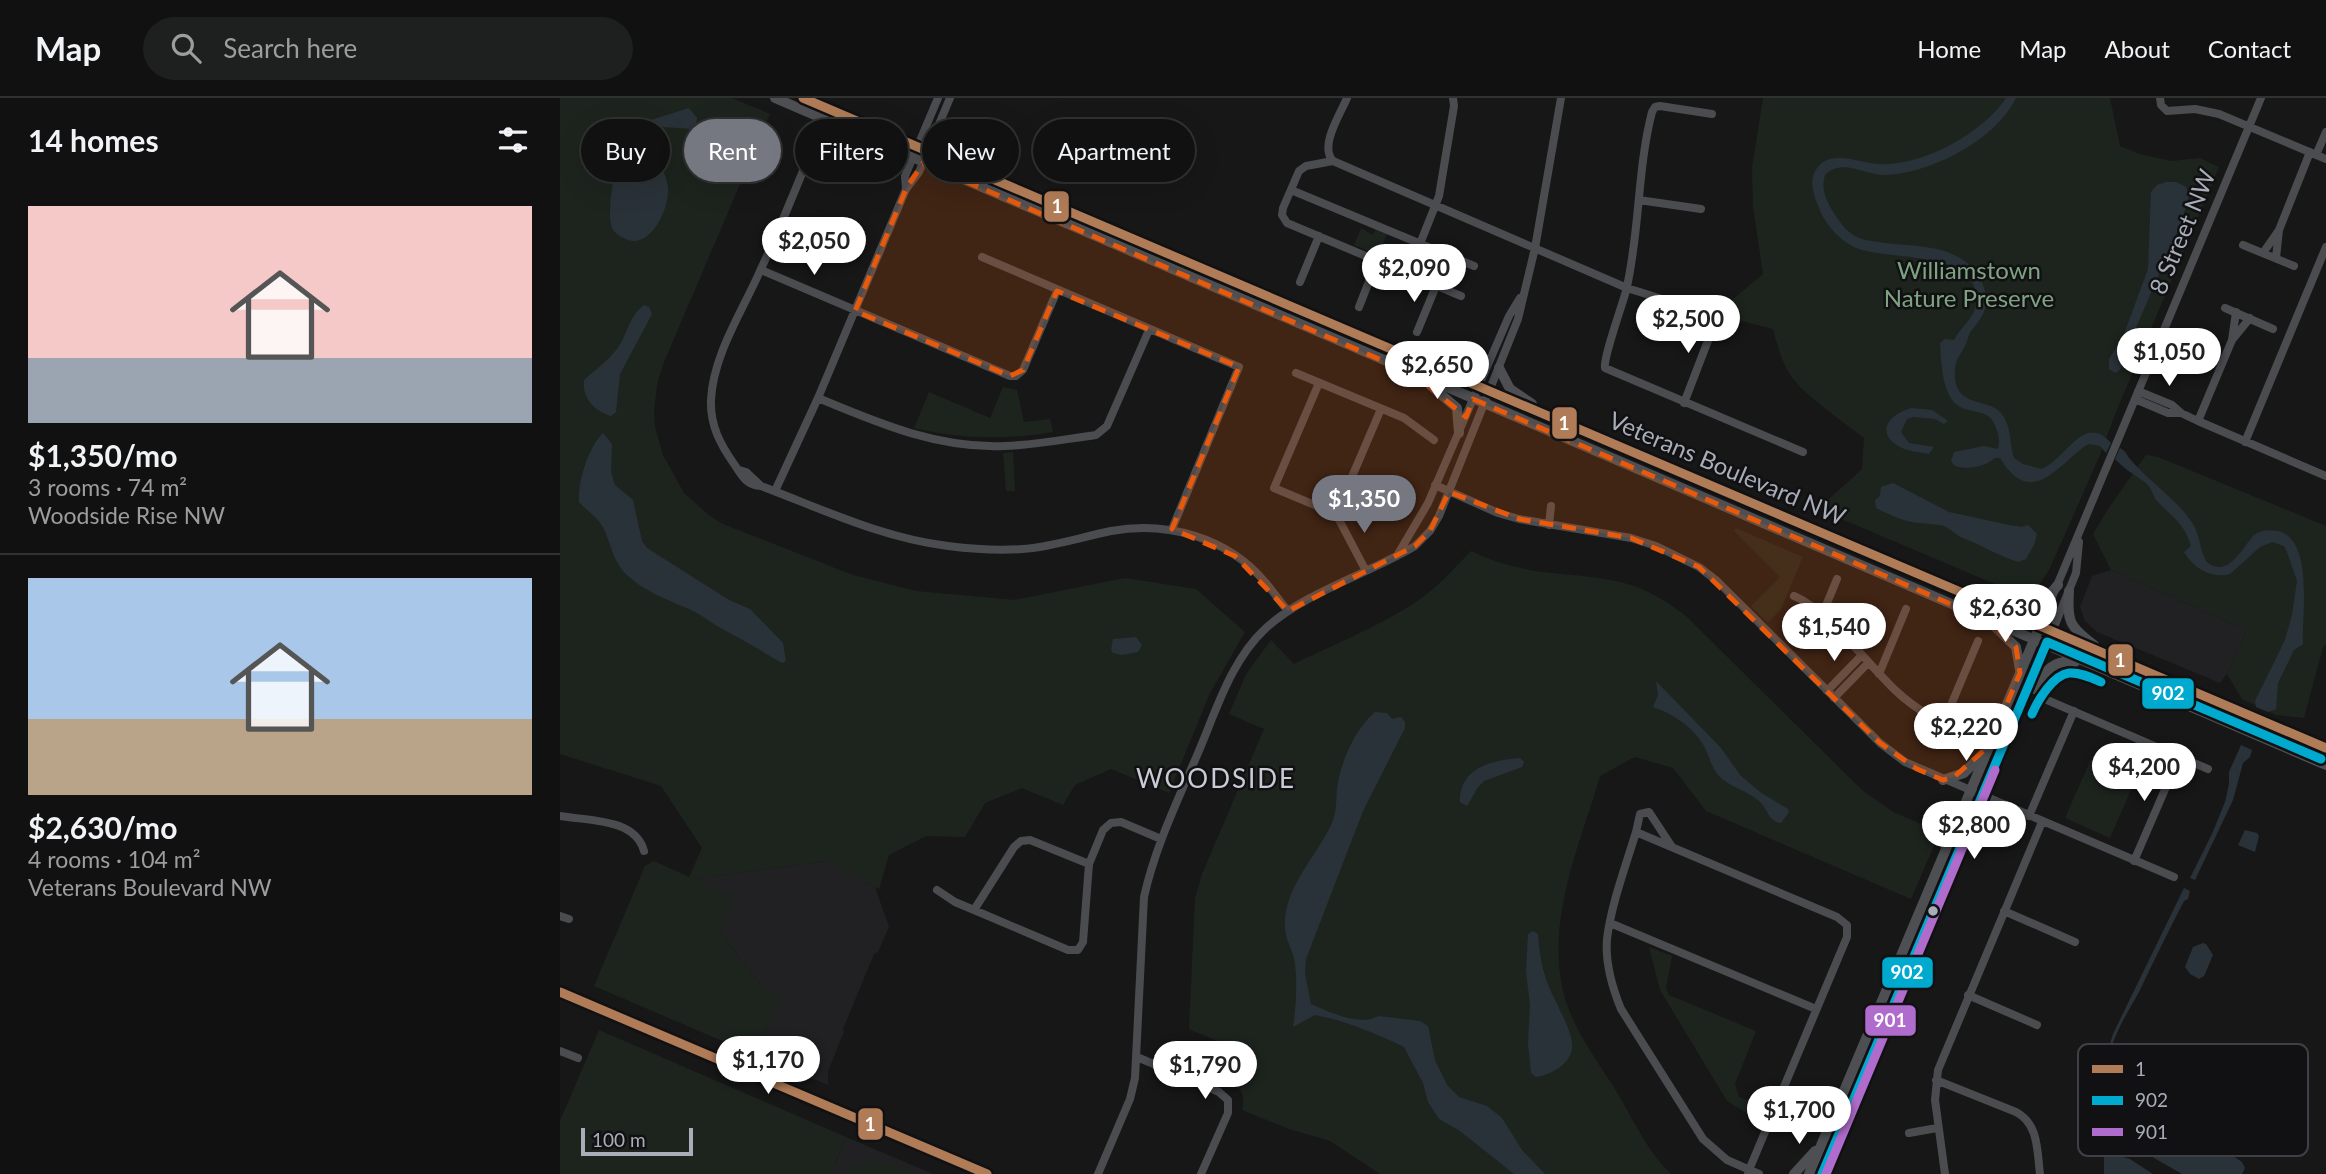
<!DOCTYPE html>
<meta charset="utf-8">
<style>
:root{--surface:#111;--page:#1e1f1f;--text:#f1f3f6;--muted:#9c9d9f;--line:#303131;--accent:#757880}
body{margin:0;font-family:Lato,sans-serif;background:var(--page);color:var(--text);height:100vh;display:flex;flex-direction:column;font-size:26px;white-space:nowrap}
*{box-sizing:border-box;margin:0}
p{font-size:23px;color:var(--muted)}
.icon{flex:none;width:38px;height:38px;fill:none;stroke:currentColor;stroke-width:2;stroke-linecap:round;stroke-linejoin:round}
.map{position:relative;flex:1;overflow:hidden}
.panel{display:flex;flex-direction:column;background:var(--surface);width:560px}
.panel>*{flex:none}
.top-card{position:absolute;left:21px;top:21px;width:665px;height:63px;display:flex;gap:14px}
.scale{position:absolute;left:21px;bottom:18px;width:112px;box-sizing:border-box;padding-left:7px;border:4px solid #a8adb8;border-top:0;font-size:19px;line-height:24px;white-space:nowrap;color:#a8adb8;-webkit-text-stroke:5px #111113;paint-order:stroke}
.price{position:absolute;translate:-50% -60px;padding:0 16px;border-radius:24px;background:#fff;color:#222;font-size:23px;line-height:46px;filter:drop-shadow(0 2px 4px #0008)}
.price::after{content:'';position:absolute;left:50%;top:42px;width:21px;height:16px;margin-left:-10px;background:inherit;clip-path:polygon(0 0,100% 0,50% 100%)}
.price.active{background:var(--accent);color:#fff}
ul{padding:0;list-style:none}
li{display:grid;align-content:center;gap:14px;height:371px;padding:0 28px}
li+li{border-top:2px solid var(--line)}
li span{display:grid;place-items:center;height:217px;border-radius:0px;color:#555}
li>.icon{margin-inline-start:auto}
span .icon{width:126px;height:126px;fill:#fffc;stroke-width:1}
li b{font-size:30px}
h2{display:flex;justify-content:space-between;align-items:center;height:84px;padding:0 28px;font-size:30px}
.chip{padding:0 24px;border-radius:32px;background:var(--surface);box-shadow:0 7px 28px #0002,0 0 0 2px var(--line);font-size:24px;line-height:63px}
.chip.active{background:var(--accent);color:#fff}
header{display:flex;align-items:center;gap:42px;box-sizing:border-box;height:98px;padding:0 35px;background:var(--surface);border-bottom:2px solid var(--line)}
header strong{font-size:33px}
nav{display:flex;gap:38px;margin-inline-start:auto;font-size:24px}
.search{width:490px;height:63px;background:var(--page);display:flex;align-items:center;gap:18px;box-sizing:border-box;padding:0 24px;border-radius:38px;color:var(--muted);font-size:26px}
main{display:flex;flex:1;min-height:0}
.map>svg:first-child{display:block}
.built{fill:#212123}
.green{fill:#1d241e}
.water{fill:#2a3239}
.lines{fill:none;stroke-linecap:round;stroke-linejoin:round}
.minor{stroke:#4b4c50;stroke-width:8}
.major{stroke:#4d4f52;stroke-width:10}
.bus-1-casing{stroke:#111113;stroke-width:14}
.bus-2-casing{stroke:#111113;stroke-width:14}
.bus-3-casing{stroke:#111113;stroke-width:14}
.bus-1{stroke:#b07c57;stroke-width:9}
.bus-2{stroke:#00a9ce;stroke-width:9}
.bus-3{stroke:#b06ccc;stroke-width:9}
.marked{fill:#e8590c;fill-opacity:0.2;stroke:#e8590c;stroke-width:5;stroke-dasharray:14 9;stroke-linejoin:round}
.bus-dot{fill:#a8adb8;stroke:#111113;stroke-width:2.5}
.labels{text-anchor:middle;stroke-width:5;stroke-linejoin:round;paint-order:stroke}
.street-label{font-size:24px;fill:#a8adb8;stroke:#111113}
.park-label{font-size:24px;fill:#7fa381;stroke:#111113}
.neighbourhood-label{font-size:26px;letter-spacing:2px;fill:#c9ccd4;stroke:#111113}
.key{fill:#111113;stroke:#3e4045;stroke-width:2}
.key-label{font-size:19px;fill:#a8adb8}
.line-badge{stroke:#111113;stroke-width:2.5}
.badge-label{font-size:19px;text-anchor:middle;font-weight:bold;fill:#fff}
</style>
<header>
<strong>Map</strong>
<div class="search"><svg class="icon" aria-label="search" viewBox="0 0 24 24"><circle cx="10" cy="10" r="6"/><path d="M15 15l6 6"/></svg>Search here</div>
<nav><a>Home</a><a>Map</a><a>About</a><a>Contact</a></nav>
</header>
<main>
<section class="panel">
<h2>14 homes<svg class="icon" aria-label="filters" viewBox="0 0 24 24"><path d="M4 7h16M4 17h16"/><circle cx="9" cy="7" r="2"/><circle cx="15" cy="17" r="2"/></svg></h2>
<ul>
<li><span style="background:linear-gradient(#f6c9c9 70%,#9aa5b1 0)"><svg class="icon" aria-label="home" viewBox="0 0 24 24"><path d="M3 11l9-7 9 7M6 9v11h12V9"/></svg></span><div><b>$1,350/mo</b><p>3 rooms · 74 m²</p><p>Woodside Rise NW</p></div></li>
<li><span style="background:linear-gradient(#a9c7e8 65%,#b9a48a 0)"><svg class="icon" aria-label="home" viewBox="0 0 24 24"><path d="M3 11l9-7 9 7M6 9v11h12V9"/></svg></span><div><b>$2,630/mo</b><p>4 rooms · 104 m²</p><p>Veterans Boulevard NW</p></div></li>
</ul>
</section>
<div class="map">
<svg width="1766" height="1076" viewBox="0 0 1766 1076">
<rect width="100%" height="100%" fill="#171717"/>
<path class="built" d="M1551,472L1687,532L1667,576L1660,585L1537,534L1525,523L1520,509L1532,478Z
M266,763L315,789L329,829L318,854L314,856L283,931L284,934L268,973V987L195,957L220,898L203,890L160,834L133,781Z
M286,1039L373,1076H271Z"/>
<path class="green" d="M0,0H172L210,16L104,264L97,286L94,314L95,329L103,357L124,395L150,418L163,426L293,477L356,493L455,502L565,480L636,491L685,534L650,595L609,695L551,671L515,687L503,707L462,690L425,705L405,739L366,738L329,757L319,791L265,763L135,781L174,799L160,834L203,890L221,897L195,957L34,888L85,768L94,763L129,779L142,750L101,688L0,656Z
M1203,0H1550L1560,48L1580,56L1611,63L1640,60L1659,69L1554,319L1540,357L1490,470L1478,489L1468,493L1456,495L1258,411L1302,371L1304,340C1283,323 1247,300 1231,278C1222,265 1217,246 1213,231L1167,219L1166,207L1203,176L1193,109L1192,70Z
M801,130L813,137L816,131L827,136L818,157L794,147Z
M443,289L457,292L464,324L490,321L493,334C445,342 401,341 354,330L369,294L430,320Z
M453,354L455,393H446L443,355Z
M1586,357L1598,359L1766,428V547L1763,549L1744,620L1716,617L1682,601L1667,576L1687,532L1551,472L1533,436L1548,411Z
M1176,430L1243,459L1221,511L1208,525L1191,508L1220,479L1174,433Z
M911,453C934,464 958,471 983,474C1014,478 1045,478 1074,488C1094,495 1110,506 1126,518L1302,692L1333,714L1380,734L1351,801L1146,713L1113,670L1075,659L1040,678C1018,754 978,838 1011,917C1022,943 1040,967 1055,991C1072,1019 1087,1053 1111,1076H820L770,1043L729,1031L682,1012C686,997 681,985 664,987L669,948L629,931L635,800L642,776L704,631L669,616L686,576L711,542L734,566C776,545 838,521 873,491C886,480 898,466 911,453Z
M1531,661L1576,680L1550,740L1505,720Z
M1089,849L1112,858L1106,890L1109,897L1196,933L1175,986L1179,999L1204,1009L1198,1022L1167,1003L1100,892Z
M39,932L286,1039L271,1076H0V1023Z
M323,1063L358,1076H281L301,1065Z"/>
<path class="water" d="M1446,0H1456C1436,42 1371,75 1326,77C1306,78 1282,59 1265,77C1261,90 1265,100 1272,112C1278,122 1286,134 1297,139C1303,142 1312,143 1318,144C1348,149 1381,145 1406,164C1415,170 1421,180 1424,190C1430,209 1423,218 1411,233C1408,237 1408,243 1405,248C1401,256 1396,260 1395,271C1392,311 1426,299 1440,314C1452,327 1449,344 1454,360L1463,366L1481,371C1505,363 1524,313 1551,345L1546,355L1540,348L1529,346L1525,348C1496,370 1470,410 1440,360H1435C1424,369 1409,372 1395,368L1391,363L1394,354L1424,348L1438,351C1440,344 1439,337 1436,330C1430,307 1406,319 1393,303C1382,289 1381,262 1380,245L1385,241L1394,242C1400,230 1414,220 1416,207C1424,149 1324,164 1294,149C1280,142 1268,129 1261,115C1257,105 1250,90 1253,79C1255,70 1262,63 1270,61C1286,57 1302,65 1318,66C1361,69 1422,36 1446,0Z
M129,10L137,20L136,27L131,31L90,28L91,22Z
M80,25L85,31C83,52 110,69 108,95C107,115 88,154 64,140C59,138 54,134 52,130C45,115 58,49 67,36C71,31 75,28 80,25Z
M1606,84H1616L1626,89L1629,97L1621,125L1575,232L1560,272L1555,275L1549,271V261L1563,239L1588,171L1591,94L1597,87Z
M84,207L89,209L92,216L60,276L56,314L51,318C34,313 22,300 24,282C35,272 48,263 57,251C68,236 69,218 84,207Z
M1352,310L1372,312L1388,323L1384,326L1375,321L1353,319L1347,321L1341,334L1349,345L1374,349L1369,356C1358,354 1344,353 1335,346C1315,331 1334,314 1352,310Z
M43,335L52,346L51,374L55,387L73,402L82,443L87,450L169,502L190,511L223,545L226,563L222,565C203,554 186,543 166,533C154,527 143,517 129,511C108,502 86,494 68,478C53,464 52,449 44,431C38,419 28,414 19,404C18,383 28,350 43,335Z
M1560,350C1566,353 1566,356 1570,361C1589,384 1616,400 1633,426C1640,437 1641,459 1648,465C1669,480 1683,449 1693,438C1699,432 1710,432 1718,433C1755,442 1741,521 1743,546L1734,552L1718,585L1716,611L1708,614L1696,609L1695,603L1725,542L1732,517L1737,483L1727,454L1724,448L1712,444L1700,449L1670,476C1652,481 1634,471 1624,454L1631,448C1625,426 1612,419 1598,404C1592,398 1593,391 1586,385C1575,377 1564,371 1555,361Z
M1333,385L1389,414L1449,427L1462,429L1468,427L1477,436L1474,447L1466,461L1458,464C1439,458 1421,447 1403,440C1396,437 1391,431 1384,428C1372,425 1359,426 1347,423C1337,420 1326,415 1316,410L1315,402L1320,398L1321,389Z
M576,539L582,547L578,554L562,557L553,555L551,552L553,541Z
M1096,583L1161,650L1180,677L1200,694L1228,711L1229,714L1221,725C1208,723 1208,711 1199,703C1187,692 1170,690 1158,677C1151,668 1149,658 1144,648C1134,630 1112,615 1093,609L1098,597Z
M815,614L827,615L832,621L841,619L845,624V630L803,713L746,861L745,876L751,906C769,914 801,929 818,918L860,923L868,928L875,962L887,987L899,999L927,1008L942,1020L962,1052L985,1076H954L900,1033L879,1021L868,1004L863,985L844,949C815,935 786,923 755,917L733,929C736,911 739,871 732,854C728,843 724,835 725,823C727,786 756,759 771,727C777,715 776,703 777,690C781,663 795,631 815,614Z
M1681,647L1692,652L1690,659L1683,665L1673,702L1635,782L1630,780L1652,736L1665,704L1669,686V674Z
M960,660L964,664L962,669L924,683L918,689L907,708L900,704C899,670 932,662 960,660Z
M1685,732L1697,735L1699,738L1695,754L1678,747Z
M1624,790L1630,793L1628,801L1624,803C1609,832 1594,862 1580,892C1567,917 1546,945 1549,974L1555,977L1563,997L1577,1012L1590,1020L1640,1036L1682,1064L1685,1070L1682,1076H1622L1554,1037L1546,1024L1540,1005L1541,974L1553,936Z
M973,833L978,836C979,854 982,872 989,889C995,904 1014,935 1012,950C1010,967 990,977 976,979L971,975L968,945L970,907L966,873L968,836Z
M1643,845L1646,846L1653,857L1644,878L1639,881L1630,876L1625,869L1633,849Z
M1548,1055L1570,1061L1593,1076H1544V1056Z"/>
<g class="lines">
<path class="minor" d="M787,0C780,17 759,48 773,63L1067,190L1102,201L1153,208L1156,221L1154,227L1124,305
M1600,0L1601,7L1607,13L1635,11L1659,16L1766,61
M1152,16L1100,8L1095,9L1092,14C1077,72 1080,134 1066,193C1062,208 1043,260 1045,270L1243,354
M252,51C235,92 219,133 200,173C182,214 153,257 151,302C150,327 160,346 174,366C182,377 185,387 201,388C262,411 322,440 388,448C412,451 437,453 462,451C492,449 521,439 551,433C607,423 667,439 705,484C713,493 720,504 728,513
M1756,57L1766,34
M773,63L746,68L739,73L723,110L722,117L727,125L901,198
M346,91L345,78L378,0
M731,92L914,168
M1079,102L1141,111
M1683,147L1734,168
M1703,155L1719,132L1750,54
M422,159L679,269L612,431
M1716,160L1719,132
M201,172L450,278H456L463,272L497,193
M848,176L879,98L894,8L893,0
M740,184L759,138
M799,209L817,163
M1665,210L1713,231
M857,234L876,188
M1672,242L1676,214
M736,275L844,320L874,342
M759,285L714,390L776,416L806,473
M1578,293L1612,307L1621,315L1638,323L1766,378
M258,300C318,325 378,351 445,348C475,347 506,341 536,337L547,328L589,232
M1575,301L1608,315H1621
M1638,323L1672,242L1690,220
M1685,344L1766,149
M179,372L186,374L201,388
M875,387L938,415L959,421L1071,440L1096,448L1139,469L1157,483L1320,645L1345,664L1614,779
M215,393L258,300L346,91L359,74L390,0
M776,416L821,311
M989,427L991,408
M838,456L868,405L949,218L960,200
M1234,498C1267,512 1307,565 1335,592C1357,613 1381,625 1408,637
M1262,517L1277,481
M1480,528L1701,0
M1492,534L1516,475L1519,444
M1319,576L1346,511
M1267,593L1301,558
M1274,600L1308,565
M1487,602L1648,671
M1383,626L1418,543
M0,718C28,723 75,720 84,753
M1469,718L1514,613
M1076,734L1080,716L1089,714L1112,749
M1574,763L1619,659
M529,766L470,742L461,743L454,749L414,812L508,852H518L523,844L529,766L543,732L551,725L561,724L601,741
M377,792L395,804L414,812
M1444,813L1515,844
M0,818L9,821
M1050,825L1256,911
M0,894L427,1076
M1408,897L1477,927
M0,953L18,960
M577,959L659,994L668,1002V1015L641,1076
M1376,982L1456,1014C1479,1026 1477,1053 1480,1076
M1349,1035L1377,1030
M538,1076L570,1001L575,980L584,799C595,749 618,702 638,655C656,613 671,562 706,530C744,495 810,475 855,448L870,433L879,418L958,221L975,150L1001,0
M1188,1076L1189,1072L1287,839V827L1277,819L1076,734C1066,767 1051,807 1047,841C1045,865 1052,889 1061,911L1143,1041L1167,1062L1199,1076
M1385,1076L1375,1002L1378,972L1482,724"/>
<path class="major" d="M215,0L1766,667
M243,0L1766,650
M378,29L383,44L416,70
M939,270L950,291L972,306
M871,288L897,310L899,335
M1509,493C1507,524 1509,528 1534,547
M1453,514C1474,517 1485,501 1498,487
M1433,527L1456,549L1460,572
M1473,591C1485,574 1493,561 1515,564
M1383,682L1404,675L1422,657
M1410,736L1427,720L1449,710
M1234,1076L1255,1053
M1249,1076L1480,528
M1266,1076L1492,534"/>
<g class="bus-1-casing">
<path id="bus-1" d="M243,0L1766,650
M0,894L427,1076"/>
</g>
<g class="bus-2-casing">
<path id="bus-2" d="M1472,616C1478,602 1493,577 1509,575C1520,574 1532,580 1541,584
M1262,1076L1487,544L1761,661"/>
</g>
<g class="bus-3-casing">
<path id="bus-3" d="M1266,1076L1435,672"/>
</g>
<use href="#bus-1" class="bus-1"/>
<use href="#bus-2" class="bus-2"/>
<use href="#bus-3" class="bus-3"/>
</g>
<path class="marked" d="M363,65L854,276L906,319L913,301L1428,522L1456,549L1460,575L1429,648L1394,679L1383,682L1357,671L1320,645L1139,469L1071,440L959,421L889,394L870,433L855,448L728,513L675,458L612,431L679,269L497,193L463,272L450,278L295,213L346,91Z"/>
<circle class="bus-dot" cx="1373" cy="813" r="6"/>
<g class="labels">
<g class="street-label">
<text transform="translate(1623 134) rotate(-67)" y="8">8 Street NW</text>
<text transform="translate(1167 371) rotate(23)" y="8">Veterans Boulevard NW</text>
</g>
<g class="park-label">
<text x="1409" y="181">Williamstown<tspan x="1409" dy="28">Nature Preserve</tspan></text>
</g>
<g class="neighbourhood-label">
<text x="656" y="690">WOODSIDE</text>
</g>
</g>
<rect x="1518" y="946" width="230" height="112" rx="10" class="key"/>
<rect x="1532" y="967" width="31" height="8" fill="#b07c57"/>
<rect x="1532" y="998" width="31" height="9" fill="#00a9ce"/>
<rect x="1532" y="1030" width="31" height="8" fill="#b06ccc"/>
<g class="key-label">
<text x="1575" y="978">1</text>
<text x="1575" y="1009">902</text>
<text x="1575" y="1041">901</text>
</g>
<g class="line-badge">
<rect x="483" y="92" width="27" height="33" rx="7" fill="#b07c57"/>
<rect x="991" y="308" width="27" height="34" rx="7" fill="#b07c57"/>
<rect x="1547" y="545" width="27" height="34" rx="7" fill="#b07c57"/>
<rect x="1581" y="579" width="54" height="33" rx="7" fill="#00a9ce"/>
<rect x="1321" y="858" width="53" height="33" rx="7" fill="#00a9ce"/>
<rect x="1304" y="906" width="53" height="33" rx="7" fill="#b06ccc"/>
<rect x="297" y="1009" width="27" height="34" rx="7" fill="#b07c57"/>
</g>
<g class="badge-label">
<text x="497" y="115">1</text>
<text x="1004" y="332">1</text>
<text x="1560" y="569">1</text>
<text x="1608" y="602">902</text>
<text x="1347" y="881">902</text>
<text x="1330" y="929">901</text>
<text x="310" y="1033">1</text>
</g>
</svg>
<div class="scale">100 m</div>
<b class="price" style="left:254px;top:179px">$2,050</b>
<b class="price" style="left:854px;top:206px">$2,090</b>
<b class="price" style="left:1128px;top:257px">$2,500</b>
<b class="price" style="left:1609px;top:290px">$1,050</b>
<b class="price" style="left:877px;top:303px">$2,650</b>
<b class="price active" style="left:804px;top:437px">$1,350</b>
<b class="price" style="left:1445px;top:546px">$2,630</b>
<b class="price" style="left:1274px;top:565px">$1,540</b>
<b class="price" style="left:1406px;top:665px">$2,220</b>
<b class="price" style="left:1584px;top:705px">$4,200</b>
<b class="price" style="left:1414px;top:763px">$2,800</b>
<b class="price" style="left:208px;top:998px">$1,170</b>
<b class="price" style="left:645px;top:1003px">$1,790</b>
<b class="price" style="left:1239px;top:1048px">$1,700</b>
<div class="top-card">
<a class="chip">Buy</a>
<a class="chip active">Rent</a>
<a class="chip">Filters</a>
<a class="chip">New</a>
<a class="chip">Apartment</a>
</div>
</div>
</main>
